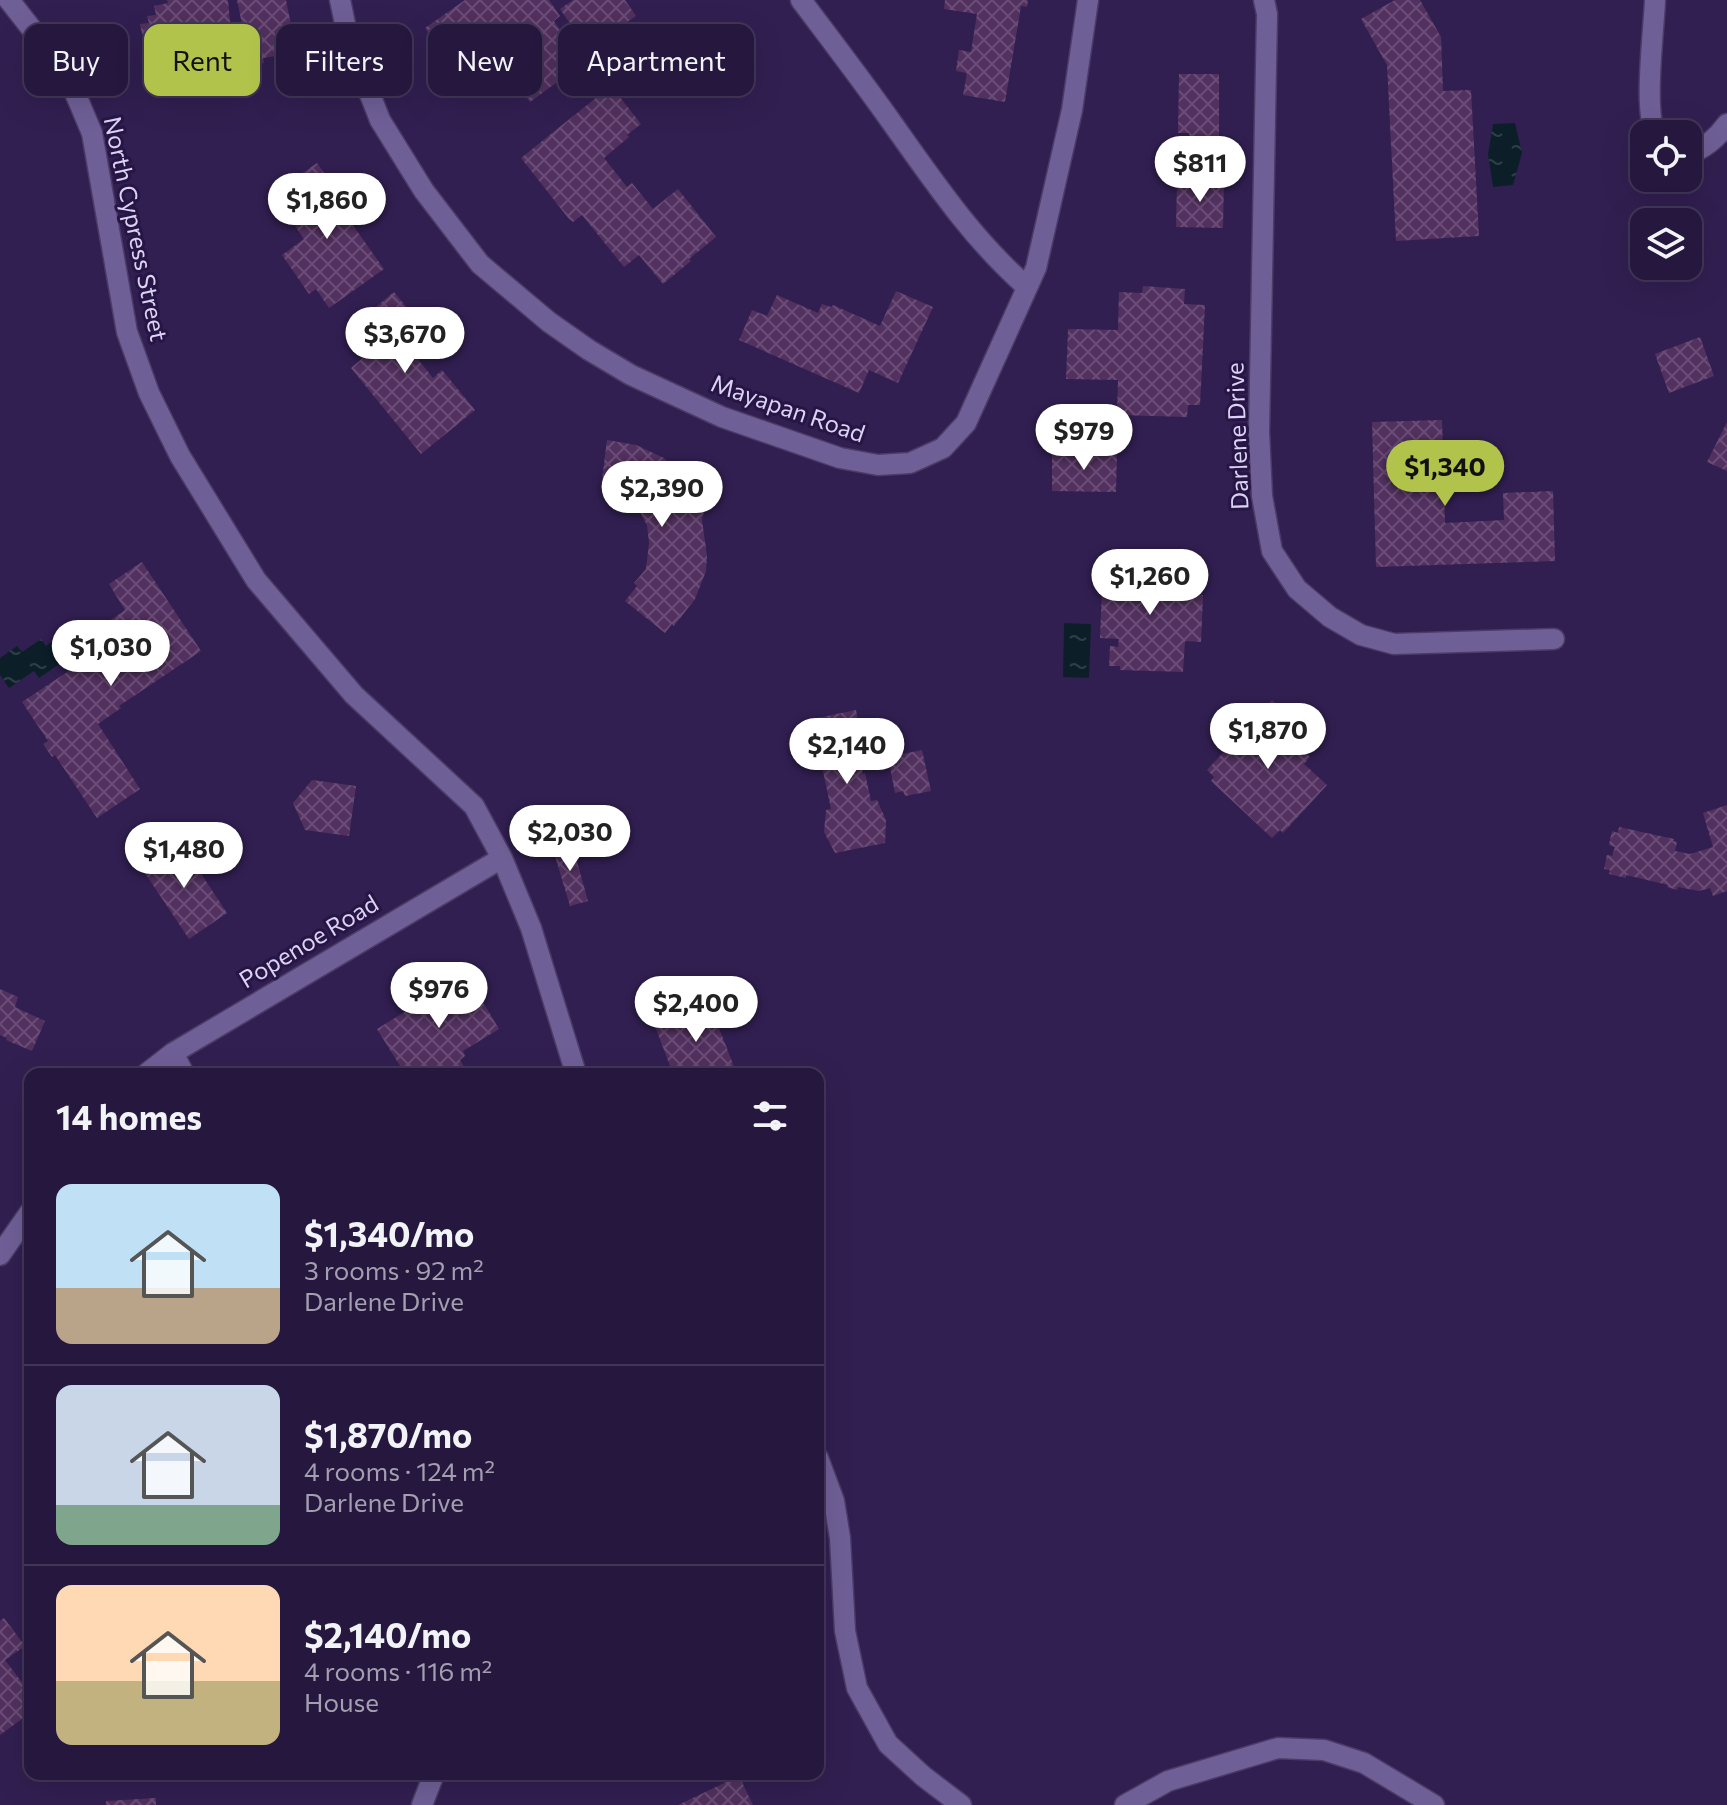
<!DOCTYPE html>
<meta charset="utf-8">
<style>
:root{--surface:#25173d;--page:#2d2044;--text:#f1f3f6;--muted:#a39fb0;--line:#423657;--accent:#b2c34c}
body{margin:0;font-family:Commissioner,sans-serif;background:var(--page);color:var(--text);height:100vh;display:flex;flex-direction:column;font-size:30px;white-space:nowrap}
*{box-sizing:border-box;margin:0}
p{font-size:26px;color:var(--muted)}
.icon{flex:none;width:44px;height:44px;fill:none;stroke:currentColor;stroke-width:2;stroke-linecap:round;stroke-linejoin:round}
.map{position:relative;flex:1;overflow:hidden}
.panel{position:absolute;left:24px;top:1068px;width:800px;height:712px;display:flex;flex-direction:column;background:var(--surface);border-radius:16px;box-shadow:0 8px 32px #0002,0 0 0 2px var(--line)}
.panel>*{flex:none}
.guide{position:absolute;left:24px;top:24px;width:800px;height:72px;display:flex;gap:16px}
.buttons{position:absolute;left:1630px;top:120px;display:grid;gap:16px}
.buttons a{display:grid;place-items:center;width:72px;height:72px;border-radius:16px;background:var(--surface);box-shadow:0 8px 32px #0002,0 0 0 2px var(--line);font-size:40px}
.price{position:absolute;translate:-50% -68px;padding:0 18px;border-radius:28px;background:#fff;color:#222;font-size:26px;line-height:52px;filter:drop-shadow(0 2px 4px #0008)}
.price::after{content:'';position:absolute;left:50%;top:48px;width:24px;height:18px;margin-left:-12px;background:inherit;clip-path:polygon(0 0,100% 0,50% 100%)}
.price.active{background:var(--accent);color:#111}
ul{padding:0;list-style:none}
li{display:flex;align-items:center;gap:24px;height:200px;padding:0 32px}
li+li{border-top:2px solid var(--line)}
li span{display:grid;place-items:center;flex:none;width:224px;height:160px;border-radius:16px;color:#555}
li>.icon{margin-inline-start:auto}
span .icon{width:96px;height:96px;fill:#fffc;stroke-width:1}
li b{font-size:34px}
h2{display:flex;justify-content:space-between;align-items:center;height:96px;padding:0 32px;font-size:34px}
.pill{padding:0 28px;border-radius:16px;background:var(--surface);box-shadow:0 8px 32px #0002,0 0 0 2px var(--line);font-size:28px;line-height:72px}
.pill.active{background:var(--accent);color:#111}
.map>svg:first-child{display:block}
.water{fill:url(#water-ripples)}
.building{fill:url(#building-cross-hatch)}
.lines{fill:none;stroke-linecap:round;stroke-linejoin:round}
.minor-casing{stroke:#4b3b66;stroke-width:23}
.minor{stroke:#6f5f97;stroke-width:20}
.labels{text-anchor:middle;stroke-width:6;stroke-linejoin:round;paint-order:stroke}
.street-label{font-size:24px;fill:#dbd3f3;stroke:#271546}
</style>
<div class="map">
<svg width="1727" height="1805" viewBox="0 0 1727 1805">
<defs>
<pattern id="water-ripples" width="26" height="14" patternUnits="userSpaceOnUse" patternTransform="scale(2)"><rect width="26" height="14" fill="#0c1f29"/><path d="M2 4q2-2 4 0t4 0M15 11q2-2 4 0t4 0" fill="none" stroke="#2f3f48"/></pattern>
<pattern id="building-cross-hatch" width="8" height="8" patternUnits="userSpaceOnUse" patternTransform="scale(2)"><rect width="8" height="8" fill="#52305f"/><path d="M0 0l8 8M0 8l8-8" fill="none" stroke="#6a4d76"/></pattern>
</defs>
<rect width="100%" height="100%" fill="#311f51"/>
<path class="water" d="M1515,123L1522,153L1513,185L1493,187L1488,154L1493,124Z
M1064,623L1091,624L1089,678L1063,677Z
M58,637L71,656L39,678L34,671L9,688L0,675V658L17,646L22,652L41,639L46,646Z"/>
<path class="building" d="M167,0H228L231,32L243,29L237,0H286L292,30L284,32L288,54L263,58L264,63L242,67L236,37L232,38L237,65L207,71L204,60L196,61L190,31L152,39L150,33L142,34L140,24L149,23L147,16L156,15L154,6L168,3Z
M465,0H549L560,16L554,21L583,63L530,102L499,59L464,84L425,28Z
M573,0H625L636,16L588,49L560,9Z
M945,0H1028L1027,7L1021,6L1005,102L963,95L967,73L956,71L959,50L971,52L977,14L944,9Z
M1395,0H1420L1441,37L1443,91L1471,90L1479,236L1396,241L1387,65L1361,19Z
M1179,74H1219V137H1189V133H1178Z
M612,87L641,124L627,135L629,137L604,158L627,187L632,183L653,209L678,189L716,237L689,259L691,261L663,284L639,255L624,267L582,215L573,222L569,219L521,158L597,97L598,98Z
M317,163L343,199L337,203L384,269L329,308L316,289L309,294L282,255L304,239L295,226L305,220L281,188Z
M1177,180H1224L1223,228L1176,227Z
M1143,286L1185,289L1184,304L1205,305L1200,405H1188L1187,417L1117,415L1118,380L1066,379L1068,329L1118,330L1119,292L1142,293Z
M896,291L933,307L898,383L869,370L859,393L739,340L752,310L767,316L777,295L818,313L822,304L831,307L833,305L880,326Z
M394,292L426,331L408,347L433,378L442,370L475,410L421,454L351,368L365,356L345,332Z
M1700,337L1714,376L1669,393L1655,354Z
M1442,420L1445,523L1504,520L1503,493L1553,491L1555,561L1376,567L1372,422Z
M1727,422V471L1707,462Z
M607,440L636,445L664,458L675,470L696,475L708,497L702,520L707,556L706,571L695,599L674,626L672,624L665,633L625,601L637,586L634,583L646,569L649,543L647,525L638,509L629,501L601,487Z
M1052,452L1117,454L1116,492L1052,491Z
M1121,561L1185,563L1184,594L1203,595L1201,642L1185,641L1183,672L1120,670V666H1109L1110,646L1118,647L1119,639L1100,638L1102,591L1122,592V584H1112L1113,564H1121Z
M142,562L201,651L119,706L121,708L98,724L140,789L97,818L55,755L52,757L43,744L48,741L22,702L99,651L89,635L125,610L109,584Z
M1272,700L1309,734L1298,745L1310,757L1304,764L1327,785L1283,833L1280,830L1272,838L1211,781L1214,777L1207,770Z
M856,710L860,733L855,734L863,774L865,773L871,801L877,800L886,820L885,843L835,853L824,832L826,810L831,809L812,719Z
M922,750L931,791L905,796L903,791L895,793L888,757Z
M312,780L356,786L349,836L305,830L293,803Z
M1727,805V891L1713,896L1710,888L1699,891L1678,887L1677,890L1667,887L1668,885L1626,875V878L1609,874L1610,870L1604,869L1607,855L1612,856L1615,847L1609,845L1612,831L1618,833L1619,827L1674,839L1673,841L1677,842L1675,851L1690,854L1713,847L1703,813Z
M571,840L588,901L570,906L552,846Z
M180,842L227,913L189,939L141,867Z
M466,974L499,1029L463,1051L465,1056L460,1060L468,1074H405L377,1029Z
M0,989L18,997L15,1007L45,1021L32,1051L6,1040L7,1038L0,1035Z
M710,1005L737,1074H688L687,1071L673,1074L655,1026Z
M4,1618L25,1646L5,1660L30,1693V1713L0,1735V1621Z
M739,1776L753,1805H678Z
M156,1798V1805H106V1801Z"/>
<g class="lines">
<g class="minor-casing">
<path id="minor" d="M9,0L67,74L92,133L127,332L149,393L180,456L256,580L354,695L474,806L502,858L531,928L576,1074
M340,0L348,38L380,120L424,191L480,264L549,322L589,350L631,375L722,417L840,458L878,465L910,463L943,448L966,423L1036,268L1072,110L1088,0
M801,0C831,40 861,79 890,120C932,179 972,239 1027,287
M1264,0L1267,14L1259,432L1262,496L1272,551L1297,589L1330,617L1361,635L1394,644L1554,639
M1655,0C1654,29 1643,113 1656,134
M1688,154C1703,150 1718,137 1727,124
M173,1053L184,1074
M146,1074L173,1053L502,858
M0,1255L30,1212
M818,1458L834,1501L840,1538L845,1631L857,1688L888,1744L923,1776L961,1805
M422,1805L434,1774
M1125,1805L1168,1781L1278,1748L1324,1750L1364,1763L1434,1805"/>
</g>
<use href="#minor" class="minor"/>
</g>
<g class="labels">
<g class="street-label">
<text transform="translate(135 229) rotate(78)" y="8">North Cypress Street</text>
<text transform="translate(788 409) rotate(19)" y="8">Mayapan Road</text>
<text transform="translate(1238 436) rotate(-92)" y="8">Darlene Drive</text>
<text transform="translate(309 942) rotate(-31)" y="8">Popenoe Road</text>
</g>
</g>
</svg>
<div class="buttons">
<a><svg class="icon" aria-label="locate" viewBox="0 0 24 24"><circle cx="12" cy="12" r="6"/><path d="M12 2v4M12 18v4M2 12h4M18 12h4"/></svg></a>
<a><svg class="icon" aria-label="layers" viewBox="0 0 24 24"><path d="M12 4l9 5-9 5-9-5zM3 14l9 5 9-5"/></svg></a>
</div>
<b class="price" style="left:1200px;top:204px">$811</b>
<b class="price" style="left:327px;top:241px">$1,860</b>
<b class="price" style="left:405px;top:375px">$3,670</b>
<b class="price" style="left:1084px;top:472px">$979</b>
<b class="price active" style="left:1445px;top:508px">$1,340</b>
<b class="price" style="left:662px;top:529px">$2,390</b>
<b class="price" style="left:1150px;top:617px">$1,260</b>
<b class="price" style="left:111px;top:688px">$1,030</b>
<b class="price" style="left:1268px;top:771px">$1,870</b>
<b class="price" style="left:847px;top:786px">$2,140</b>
<b class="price" style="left:570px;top:873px">$2,030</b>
<b class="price" style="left:184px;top:890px">$1,480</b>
<b class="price" style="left:439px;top:1030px">$976</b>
<b class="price" style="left:696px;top:1044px">$2,400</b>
<div class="guide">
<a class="pill">Buy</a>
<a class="pill active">Rent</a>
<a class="pill">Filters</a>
<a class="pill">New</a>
<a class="pill">Apartment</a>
</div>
<section class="panel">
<h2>14 homes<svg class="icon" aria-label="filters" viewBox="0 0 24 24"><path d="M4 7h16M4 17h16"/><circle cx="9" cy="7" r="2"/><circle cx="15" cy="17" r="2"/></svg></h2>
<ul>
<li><span style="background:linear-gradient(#bfe0f5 65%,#b9a48a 0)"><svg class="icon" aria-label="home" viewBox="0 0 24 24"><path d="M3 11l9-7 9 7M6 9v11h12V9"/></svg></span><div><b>$1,340/mo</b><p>3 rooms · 92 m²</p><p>Darlene Drive</p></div></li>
<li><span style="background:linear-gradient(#c9d6e8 75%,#7fa58c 0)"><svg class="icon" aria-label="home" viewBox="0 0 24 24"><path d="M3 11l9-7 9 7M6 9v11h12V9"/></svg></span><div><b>$1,870/mo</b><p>4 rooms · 124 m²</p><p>Darlene Drive</p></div></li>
<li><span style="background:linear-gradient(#ffd9b3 60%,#c2b280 0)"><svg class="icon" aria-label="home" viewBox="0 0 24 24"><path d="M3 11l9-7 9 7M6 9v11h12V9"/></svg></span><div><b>$2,140/mo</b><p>4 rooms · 116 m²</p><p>House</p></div></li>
</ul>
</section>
</div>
